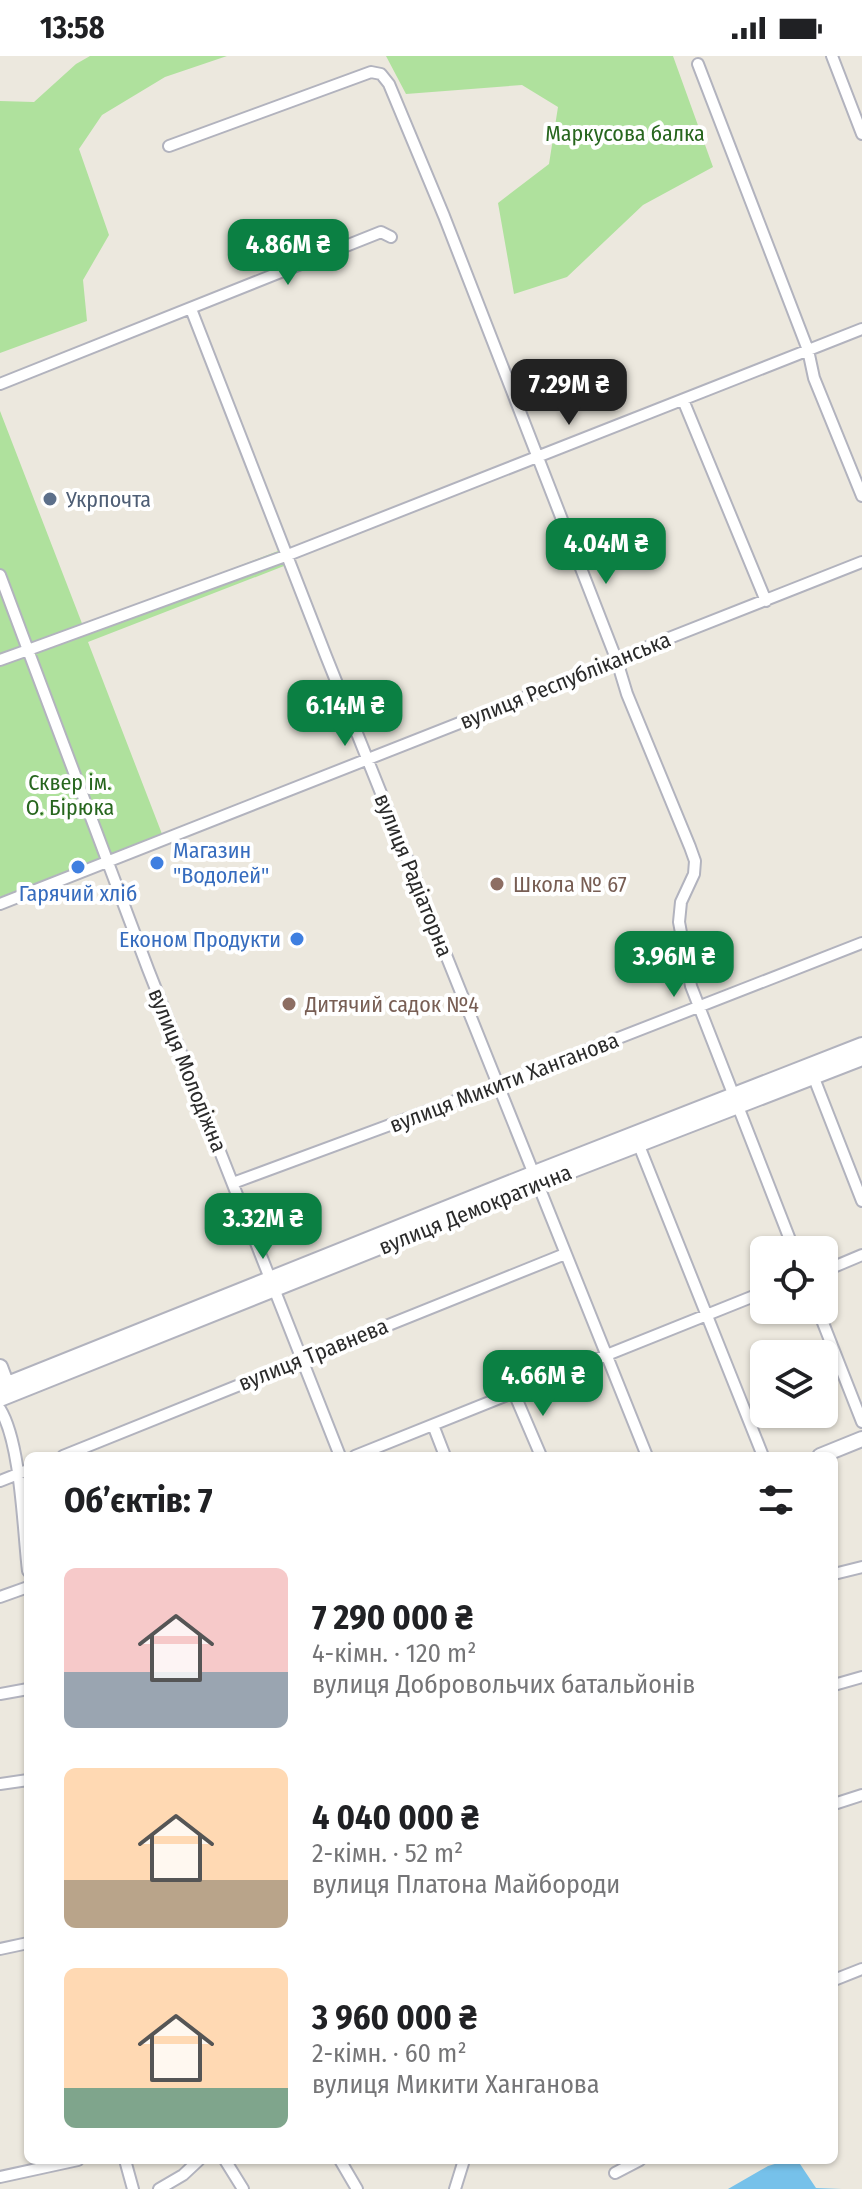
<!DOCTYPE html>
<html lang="uk">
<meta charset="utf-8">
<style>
:root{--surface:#fff;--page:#f6f6f6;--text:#202124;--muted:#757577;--accent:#0b8043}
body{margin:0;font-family:"Fira Sans Condensed",sans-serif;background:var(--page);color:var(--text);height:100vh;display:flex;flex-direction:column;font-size:30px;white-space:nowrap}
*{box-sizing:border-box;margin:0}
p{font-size:26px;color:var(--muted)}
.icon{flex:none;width:44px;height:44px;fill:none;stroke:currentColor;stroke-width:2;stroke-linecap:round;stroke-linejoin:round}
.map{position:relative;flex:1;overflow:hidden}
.side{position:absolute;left:24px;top:1396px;width:814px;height:712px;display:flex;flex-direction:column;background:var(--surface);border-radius:12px;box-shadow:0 2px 6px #0004}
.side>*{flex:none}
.fabs{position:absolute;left:750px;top:1180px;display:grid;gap:16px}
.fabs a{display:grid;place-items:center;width:88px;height:88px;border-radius:12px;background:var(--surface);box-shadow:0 2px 6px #0004;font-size:40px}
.price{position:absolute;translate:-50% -68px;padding:0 18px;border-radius:16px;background:var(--accent);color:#fff;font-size:26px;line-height:52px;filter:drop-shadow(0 2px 4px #0008)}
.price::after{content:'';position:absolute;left:50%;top:48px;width:24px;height:18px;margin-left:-12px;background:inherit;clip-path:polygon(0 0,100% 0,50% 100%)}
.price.active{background:#222;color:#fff}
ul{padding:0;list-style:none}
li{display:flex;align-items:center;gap:24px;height:200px;padding:0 40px}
li span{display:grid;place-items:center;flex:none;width:224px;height:160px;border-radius:12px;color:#555}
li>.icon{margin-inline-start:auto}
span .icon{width:96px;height:96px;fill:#fffc;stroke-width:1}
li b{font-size:34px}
h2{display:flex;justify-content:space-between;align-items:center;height:96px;padding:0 40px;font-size:34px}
.status{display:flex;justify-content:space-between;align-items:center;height:56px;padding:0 40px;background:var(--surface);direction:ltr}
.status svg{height:22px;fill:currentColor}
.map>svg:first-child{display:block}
.green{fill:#afe19d}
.water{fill:#76c1ea}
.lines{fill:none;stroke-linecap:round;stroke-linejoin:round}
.street-casing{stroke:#b2b3be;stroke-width:14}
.secondary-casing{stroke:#b2b3be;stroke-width:18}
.street{stroke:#fff;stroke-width:10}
.secondary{stroke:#fff;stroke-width:14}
.service-dot{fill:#5c6f8a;stroke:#fff;stroke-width:3}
.shop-dot{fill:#3f7fe0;stroke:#fff;stroke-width:3}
.education-dot{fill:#8d6e63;stroke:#fff;stroke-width:3}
.labels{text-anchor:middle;stroke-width:8;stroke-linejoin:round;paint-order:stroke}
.park-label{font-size:22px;fill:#27661e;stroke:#fff}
.service-label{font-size:22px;fill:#4e5e75;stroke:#fff;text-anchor:start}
.street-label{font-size:22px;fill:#2b2b2b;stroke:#fff}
.shop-label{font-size:22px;fill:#366cbe;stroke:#fff;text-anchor:start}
.education-label{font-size:22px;fill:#785e54;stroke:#fff;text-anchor:start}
</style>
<div class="status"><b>13:58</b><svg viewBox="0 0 49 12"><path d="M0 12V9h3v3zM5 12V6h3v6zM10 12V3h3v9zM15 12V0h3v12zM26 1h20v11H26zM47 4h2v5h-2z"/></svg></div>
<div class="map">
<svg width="862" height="2133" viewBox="0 0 862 2133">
<rect width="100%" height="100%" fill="#ece8de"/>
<path class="green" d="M90,0H227L165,21L102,59L79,93L109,179L83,224L87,265L0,297V45L34,46L76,8Z
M386,0H673L713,111L643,149L567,221L514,238L498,147L549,108L558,51L522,29L406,38Z
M0,355L83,570L278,495L284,510L88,586L162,778L0,841Z"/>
<path class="water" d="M788,2104L800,2108L816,2132L842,2133H728L768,2110Z"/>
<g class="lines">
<g class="street-casing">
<path id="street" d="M832,0L862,78
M698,8L808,294L814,322L862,440
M169,90L371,16L381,18L389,28L444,160L617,605L627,638L690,791L695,805L694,818L681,846L679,866L691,930L794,1194
M191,253L326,600L647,1400
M0,328L381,176L391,181
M683,344L766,545
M0,519L28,594L288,499L862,273
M0,604L28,594L148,913L340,1400
M0,848L617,605L654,588L862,506
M812,1017L862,1145
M636,1082L763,1400
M233,1127L498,1029L862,887
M824,1215L862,1199
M818,1254L862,1366
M514,1337L541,1400
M0,1353C21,1387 23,1473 28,1515
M433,1369L445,1400
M63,1400L565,1198
M355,1400L764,1236
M0,1425L28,1414
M834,1518L862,1511
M0,1541L28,1531
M834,1629L862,1621
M0,1638L28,1633
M0,1728L28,1724
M834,1748L862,1739
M0,1893L28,1887
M834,1924L862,1913
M125,2104L133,2133
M225,2104L243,2133
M340,2104L357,2133
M615,2117L640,2104
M0,2121L78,2104
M159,2133L183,2119L199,2104
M455,2133L464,2104"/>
</g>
<g class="secondary-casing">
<path id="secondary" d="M0,1311L9,1335
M0,1331L542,1114L862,989
M0,1343L547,1124L862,1002
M820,1400L862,1383"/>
</g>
<use href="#street" class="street"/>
<use href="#secondary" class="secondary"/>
</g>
<circle class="service-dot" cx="50" cy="443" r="8"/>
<g class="shop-dot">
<circle cx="157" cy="807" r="8"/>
<circle cx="78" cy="811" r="8"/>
<circle cx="297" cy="883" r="8"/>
</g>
<g class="education-dot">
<circle cx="497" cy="828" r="8"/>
<circle cx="289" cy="948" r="8"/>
</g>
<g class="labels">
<g class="park-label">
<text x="625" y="85">Маркусова балка</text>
<text x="70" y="734">Сквер ім.<tspan x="70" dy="25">О. Бірюка</tspan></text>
</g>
<g class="service-label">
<text x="66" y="451">Укрпочта</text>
</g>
<g class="street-label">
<text transform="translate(565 624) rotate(-22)" y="8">вулиця Республіканська</text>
<text transform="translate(414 819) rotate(68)" y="8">вулиця Радіаторна</text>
<text transform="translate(188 1014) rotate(68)" y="8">вулиця Молодіжна</text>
<text transform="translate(504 1026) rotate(-21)" y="8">вулиця Микити Ханганова</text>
<text transform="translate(475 1153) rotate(-22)" y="8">вулиця Демократична</text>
<text transform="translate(313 1298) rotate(-22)" y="8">вулиця Травнева</text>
</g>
<g class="shop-label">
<text x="173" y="802">Магазин<tspan x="173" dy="25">"Водолей"</tspan></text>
<text x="78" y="845" text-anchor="middle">Гарячий хліб</text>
<text x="281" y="891" text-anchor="end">Економ Продукти</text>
</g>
<g class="education-label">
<text x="513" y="836">Школа № 67</text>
<text x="305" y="956">Дитячий садок №4</text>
</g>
</g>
</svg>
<div class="fabs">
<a><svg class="icon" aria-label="locate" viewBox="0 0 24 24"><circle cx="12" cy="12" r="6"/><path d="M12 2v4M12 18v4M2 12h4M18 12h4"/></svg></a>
<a><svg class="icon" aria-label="layers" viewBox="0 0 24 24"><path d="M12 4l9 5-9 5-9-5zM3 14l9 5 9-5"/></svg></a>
</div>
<b class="price" style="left:288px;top:231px">4.86M ₴</b>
<b class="price active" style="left:569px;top:371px">7.29M ₴</b>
<b class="price" style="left:606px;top:530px">4.04M ₴</b>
<b class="price" style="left:345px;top:692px">6.14M ₴</b>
<b class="price" style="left:674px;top:943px">3.96M ₴</b>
<b class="price" style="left:263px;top:1205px">3.32M ₴</b>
<b class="price" style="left:543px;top:1362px">4.66M ₴</b>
<section class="side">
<h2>Об’єктів: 7<svg class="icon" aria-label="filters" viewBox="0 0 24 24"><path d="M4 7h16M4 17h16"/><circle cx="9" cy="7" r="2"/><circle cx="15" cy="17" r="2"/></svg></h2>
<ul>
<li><span style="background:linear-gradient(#f6c9c9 65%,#9aa5b1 0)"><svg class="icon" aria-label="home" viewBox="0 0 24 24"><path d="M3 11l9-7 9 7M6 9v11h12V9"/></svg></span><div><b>7 290 000 ₴</b><p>4-кімн. · 120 m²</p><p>вулиця Добровольчих батальйонів</p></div></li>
<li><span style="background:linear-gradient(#ffd9b3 70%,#b9a48a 0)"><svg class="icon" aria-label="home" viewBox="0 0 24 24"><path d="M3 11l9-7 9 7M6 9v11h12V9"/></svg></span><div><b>4 040 000 ₴</b><p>2-кімн. · 52 m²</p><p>вулиця Платона Майбороди</p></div></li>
<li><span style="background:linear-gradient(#ffd9b3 75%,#7fa58c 0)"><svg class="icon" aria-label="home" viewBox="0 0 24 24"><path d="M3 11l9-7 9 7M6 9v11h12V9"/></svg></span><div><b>3 960 000 ₴</b><p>2-кімн. · 60 m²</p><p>вулиця Микити Ханганова</p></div></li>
</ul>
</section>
</div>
